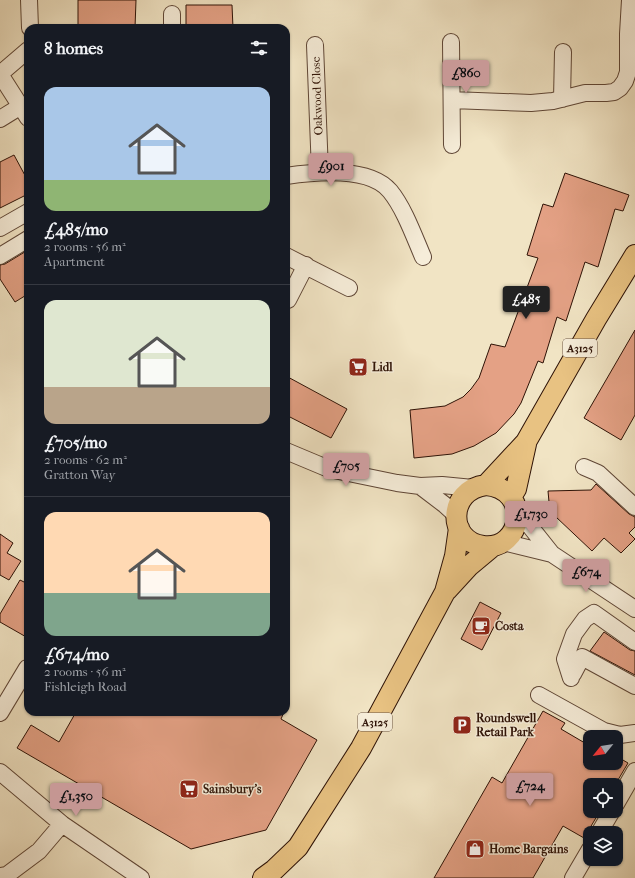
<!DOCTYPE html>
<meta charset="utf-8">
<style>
:root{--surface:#171b24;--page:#20242c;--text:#f1f3f6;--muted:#9ea1a6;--line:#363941;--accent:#c59692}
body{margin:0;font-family:"IM FELL French Canon",serif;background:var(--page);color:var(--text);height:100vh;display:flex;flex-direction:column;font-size:15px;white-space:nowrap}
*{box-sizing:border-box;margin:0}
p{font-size:13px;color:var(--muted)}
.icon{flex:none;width:22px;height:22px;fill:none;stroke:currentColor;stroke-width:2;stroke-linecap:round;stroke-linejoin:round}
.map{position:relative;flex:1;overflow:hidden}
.drawer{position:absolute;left:24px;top:24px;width:266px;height:692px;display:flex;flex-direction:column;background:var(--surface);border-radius:12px;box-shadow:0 1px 3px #0004}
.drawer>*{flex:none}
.needle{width:26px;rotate:240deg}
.fabs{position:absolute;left:583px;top:730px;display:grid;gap:8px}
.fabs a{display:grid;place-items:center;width:40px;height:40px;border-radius:8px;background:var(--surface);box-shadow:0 1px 3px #0004;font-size:20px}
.price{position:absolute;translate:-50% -34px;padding:0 9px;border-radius:4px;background:var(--accent);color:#111;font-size:13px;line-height:26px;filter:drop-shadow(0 1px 2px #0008)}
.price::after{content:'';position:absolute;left:50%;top:24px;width:12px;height:9px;margin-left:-6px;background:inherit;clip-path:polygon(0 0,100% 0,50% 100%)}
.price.selected{background:#222;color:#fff}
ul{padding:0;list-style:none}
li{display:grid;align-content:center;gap:8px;height:212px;padding:0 20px}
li+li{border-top:1px solid var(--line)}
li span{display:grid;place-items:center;height:124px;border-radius:12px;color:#555}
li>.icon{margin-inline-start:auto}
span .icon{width:72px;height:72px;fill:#fffc;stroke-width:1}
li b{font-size:17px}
h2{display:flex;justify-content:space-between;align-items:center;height:48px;padding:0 20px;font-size:17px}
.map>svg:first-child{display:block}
.building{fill:#e4a185;stroke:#2e1206}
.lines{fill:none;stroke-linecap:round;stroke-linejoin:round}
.minor-casing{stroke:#5f4636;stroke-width:18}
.major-casing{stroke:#2e1206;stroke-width:22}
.minor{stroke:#f6edd9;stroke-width:16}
.major{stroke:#e8c282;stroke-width:20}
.labels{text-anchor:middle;stroke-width:3;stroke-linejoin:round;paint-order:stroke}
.shield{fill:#f6edd9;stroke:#6a5445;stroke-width:1}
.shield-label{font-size:11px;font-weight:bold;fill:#2e1206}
.street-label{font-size:12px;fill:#2e1206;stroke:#f6edd9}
.poi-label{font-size:12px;font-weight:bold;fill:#2e1206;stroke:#f6edd9;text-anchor:start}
</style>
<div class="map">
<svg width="635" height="878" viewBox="0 0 635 878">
<rect width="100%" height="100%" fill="#f1e4c4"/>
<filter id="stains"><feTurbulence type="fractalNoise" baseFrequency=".005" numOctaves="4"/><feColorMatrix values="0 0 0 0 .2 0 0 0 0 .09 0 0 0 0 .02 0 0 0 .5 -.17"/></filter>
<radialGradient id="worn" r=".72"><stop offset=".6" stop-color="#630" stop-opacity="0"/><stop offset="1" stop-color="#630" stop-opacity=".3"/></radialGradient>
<path class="building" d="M78,0H136L135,28H78Z
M186,5H232L233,28H186Z
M14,155L28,181V194L0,208V162Z
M565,173L629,195L623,211L615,209L598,267L585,262L566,321L557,317L543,363L538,361L521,403L514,414L496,433L474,446L452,454L414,458L410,410L445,406L463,397L471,389L479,378L491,344L505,347L538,258L527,255L543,204L553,207Z
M28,250V294L15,302L0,279V265L5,264Z
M635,330V415L621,440L584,418Z
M286,376L347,409L331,438L286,415Z
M596,484L629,514L635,517V527L629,533L635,539L621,553L604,538L592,551L556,517L549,502L548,491L591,490Z
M0,534L13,543L7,553L21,561L9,580L0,575Z
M20,580L28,584V638L0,622V614Z
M480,602L501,613L482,650L461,639Z
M604,632L630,650L635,651V675L590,651Z
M543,711L565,723L561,729L590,746V763H616V756L628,763L615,785H590V811H600L584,838L563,826L533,878H434L492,777L502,783Z
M76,712H284L281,719L317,740L266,830L191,849L17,748L31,725L59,742Z"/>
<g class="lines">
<g class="minor-casing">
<path id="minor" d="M29,0L30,28
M172,14V28
M451,42L452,145
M315,45L320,172
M0,74L28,118
M0,74L28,50
M562,99L563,52
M452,100L531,103L553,101L585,93H606L614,92L620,88L625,81L628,72V34L630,0
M0,119L21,106
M286,176C314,172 369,166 390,191C404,208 414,236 423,257
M0,228L28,212
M0,256L28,239
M286,256L349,288
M288,300L306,265
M286,451L329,469L397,483L420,486L442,485L473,488
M584,467L598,473L635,507
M420,486L445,505L456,515
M517,510L552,554L635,609
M503,542L552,554
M573,674L582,657L635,686
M571,678L565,659L574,634L585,619L594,613L635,642
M539,695L604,731L620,735L635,733
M0,713L27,668
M0,772L62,824L141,878
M616,804L635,771
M599,833L612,811
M0,876L7,875L39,851L62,824
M573,878L590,849"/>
</g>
<g class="major-casing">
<path id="major" d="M486,485C532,489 523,551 483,546C447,541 447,490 486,485L526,442L596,319L635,255
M511,497L516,489L526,444
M447,590L469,566L493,546
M263,878L274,870L298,847L361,748L445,592L455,556L459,528"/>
</g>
<use href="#minor" class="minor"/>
<use href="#major" class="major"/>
</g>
<defs>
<g id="supermarket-square" transform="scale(1)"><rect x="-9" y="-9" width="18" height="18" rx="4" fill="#8f2418" stroke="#f6edd9"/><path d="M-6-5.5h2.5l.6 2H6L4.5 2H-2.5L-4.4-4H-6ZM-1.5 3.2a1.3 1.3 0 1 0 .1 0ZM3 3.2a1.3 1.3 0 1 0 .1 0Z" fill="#fff"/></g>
<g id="cafe-square" transform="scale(1)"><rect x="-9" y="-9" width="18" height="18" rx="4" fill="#8f2418" stroke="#f6edd9"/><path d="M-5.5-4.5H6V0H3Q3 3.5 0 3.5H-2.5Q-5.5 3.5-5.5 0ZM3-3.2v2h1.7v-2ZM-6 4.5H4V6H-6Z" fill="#fff"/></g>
<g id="parking-square" transform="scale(1)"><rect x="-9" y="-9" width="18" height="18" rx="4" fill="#8f2418" stroke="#f6edd9"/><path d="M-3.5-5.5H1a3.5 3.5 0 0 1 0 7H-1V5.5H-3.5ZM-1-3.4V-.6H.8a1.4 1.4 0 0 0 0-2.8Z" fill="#fff"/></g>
<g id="shop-square" transform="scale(1)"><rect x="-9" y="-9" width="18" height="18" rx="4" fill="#8f2418" stroke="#f6edd9"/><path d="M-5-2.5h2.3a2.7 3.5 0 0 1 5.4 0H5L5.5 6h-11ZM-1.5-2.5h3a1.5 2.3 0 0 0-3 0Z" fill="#fff"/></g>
</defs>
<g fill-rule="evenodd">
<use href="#supermarket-square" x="358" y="367"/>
<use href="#cafe-square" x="481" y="626"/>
<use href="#parking-square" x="462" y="725"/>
<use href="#supermarket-square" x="189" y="789"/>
<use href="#shop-square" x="475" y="849"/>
</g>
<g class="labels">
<g class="shield">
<rect x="563" y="339" width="34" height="18" rx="3"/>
<rect x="358" y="713" width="34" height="18" rx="3"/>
</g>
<g class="shield-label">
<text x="580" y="352">A3125</text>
<text x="375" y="726">A3125</text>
</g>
<g class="street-label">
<text transform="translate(317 96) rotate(-92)" y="4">Oakwood Close</text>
</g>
<g class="poi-label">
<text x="372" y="371">Lidl</text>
<text x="495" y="630">Costa</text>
<text x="476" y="722">Roundswell<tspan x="476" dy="14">Retail Park</tspan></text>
<text x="203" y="793">Sainsbury's</text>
<text x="489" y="853">Home Bargains</text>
</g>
</g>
<rect width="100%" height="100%" filter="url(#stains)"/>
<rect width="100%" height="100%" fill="url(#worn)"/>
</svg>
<div class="fabs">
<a><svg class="needle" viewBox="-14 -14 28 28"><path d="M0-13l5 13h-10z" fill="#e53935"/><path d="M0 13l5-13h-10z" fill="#9ea1a6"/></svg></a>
<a><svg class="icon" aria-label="locate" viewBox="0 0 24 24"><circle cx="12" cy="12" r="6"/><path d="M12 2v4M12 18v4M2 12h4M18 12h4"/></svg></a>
<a><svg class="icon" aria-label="layers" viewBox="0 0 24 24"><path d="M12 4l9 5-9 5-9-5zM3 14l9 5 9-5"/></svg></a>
</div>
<b class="price" style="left:466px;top:94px">£860</b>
<b class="price" style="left:331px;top:187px">£901</b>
<b class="price selected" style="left:526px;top:320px">£485</b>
<b class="price" style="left:346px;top:487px">£705</b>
<b class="price" style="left:531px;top:535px">£1,730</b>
<b class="price" style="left:586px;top:593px">£674</b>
<b class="price" style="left:530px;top:807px">£724</b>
<b class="price" style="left:76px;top:817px">£1,350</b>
<section class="drawer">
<h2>8 homes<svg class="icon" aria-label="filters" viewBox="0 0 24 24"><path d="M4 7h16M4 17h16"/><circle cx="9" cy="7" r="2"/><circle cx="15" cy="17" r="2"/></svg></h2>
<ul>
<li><span style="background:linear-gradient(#a9c7e8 75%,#8fb573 0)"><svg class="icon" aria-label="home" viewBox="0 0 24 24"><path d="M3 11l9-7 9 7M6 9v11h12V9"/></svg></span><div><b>£485/mo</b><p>2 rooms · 56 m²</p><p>Apartment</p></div></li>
<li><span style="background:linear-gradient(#dfe7d0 70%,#b9a48a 0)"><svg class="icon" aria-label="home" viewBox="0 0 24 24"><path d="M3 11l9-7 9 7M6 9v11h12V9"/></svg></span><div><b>£705/mo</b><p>2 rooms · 62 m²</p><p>Gratton Way</p></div></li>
<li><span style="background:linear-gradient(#ffd9b3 65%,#7fa58c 0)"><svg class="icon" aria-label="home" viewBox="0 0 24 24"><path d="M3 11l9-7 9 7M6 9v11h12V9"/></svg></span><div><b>£674/mo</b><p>2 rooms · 56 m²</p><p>Fishleigh Road</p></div></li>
</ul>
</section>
</div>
